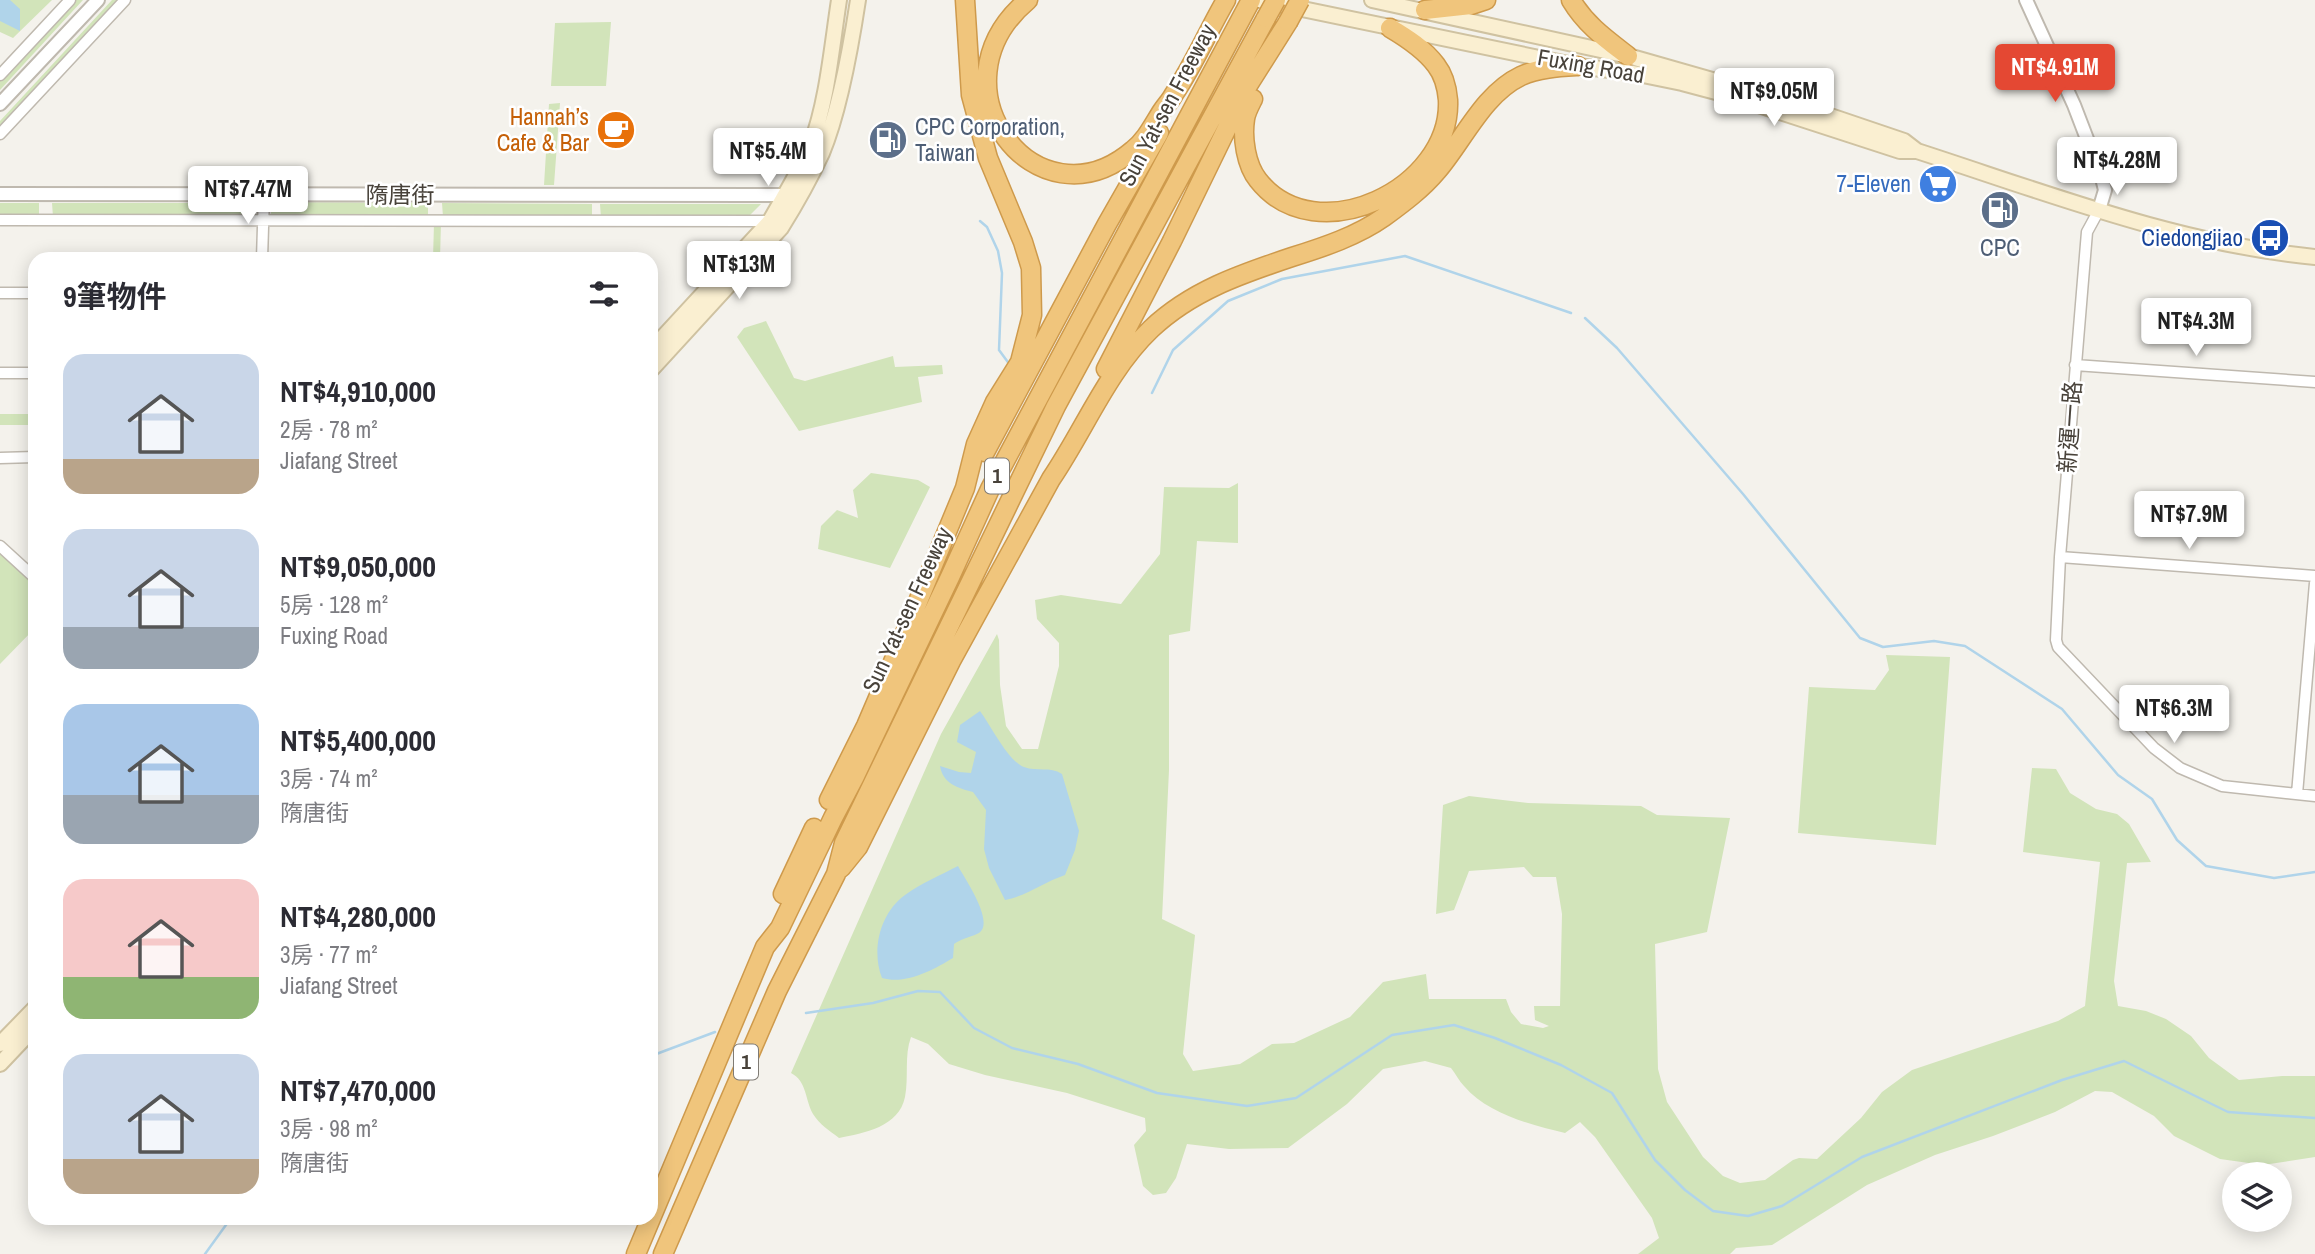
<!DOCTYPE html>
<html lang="zh-TW">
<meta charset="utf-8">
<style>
:root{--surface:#fff;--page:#f7f7f7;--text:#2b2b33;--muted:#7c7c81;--accent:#e44833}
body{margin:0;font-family:"Archivo Narrow","Noto Sans TC",sans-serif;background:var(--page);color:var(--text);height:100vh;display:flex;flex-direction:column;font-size:26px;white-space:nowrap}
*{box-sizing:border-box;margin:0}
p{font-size:23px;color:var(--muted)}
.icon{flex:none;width:38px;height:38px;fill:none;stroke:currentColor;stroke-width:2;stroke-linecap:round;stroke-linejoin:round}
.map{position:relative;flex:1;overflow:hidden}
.panel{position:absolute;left:28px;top:252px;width:630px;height:973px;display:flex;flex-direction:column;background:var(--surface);border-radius:21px;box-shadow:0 4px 18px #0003}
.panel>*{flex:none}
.tools{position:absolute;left:2222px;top:1162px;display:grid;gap:14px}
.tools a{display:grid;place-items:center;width:70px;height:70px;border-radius:50%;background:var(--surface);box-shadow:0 4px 18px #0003;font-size:35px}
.price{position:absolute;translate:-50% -60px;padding:0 16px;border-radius:7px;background:#fff;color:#222;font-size:23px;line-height:46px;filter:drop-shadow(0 2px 4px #0008)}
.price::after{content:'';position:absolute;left:50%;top:42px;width:21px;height:16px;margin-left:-10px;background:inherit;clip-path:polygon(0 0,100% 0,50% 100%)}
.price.active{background:var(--accent);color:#fff}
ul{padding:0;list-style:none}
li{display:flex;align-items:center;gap:21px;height:175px;padding:0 35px}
li span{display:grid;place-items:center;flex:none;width:196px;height:140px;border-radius:21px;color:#555}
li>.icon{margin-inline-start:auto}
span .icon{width:84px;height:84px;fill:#fffc;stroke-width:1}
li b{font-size:30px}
h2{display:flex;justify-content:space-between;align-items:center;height:84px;padding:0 35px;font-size:30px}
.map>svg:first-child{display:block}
.green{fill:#d2e4ba}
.water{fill:#b0d4ea}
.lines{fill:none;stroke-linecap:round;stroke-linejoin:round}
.stream{stroke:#b0d4ea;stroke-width:2.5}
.minor-casing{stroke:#bfb9af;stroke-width:13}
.tertiary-casing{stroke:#bfb9af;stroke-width:16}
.secondary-casing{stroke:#cfc2a1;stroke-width:18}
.motorway-casing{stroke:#ce9a4c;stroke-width:21}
.minor{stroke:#fff;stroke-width:10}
.tertiary{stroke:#fff;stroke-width:12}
.secondary{stroke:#faefd1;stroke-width:14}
.motorway{stroke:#f0c57c;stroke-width:18}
.motorway-bridge-casing{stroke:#ce9a4c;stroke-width:21;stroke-linecap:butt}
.motorway-bridge{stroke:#f0c57c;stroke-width:18}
.labels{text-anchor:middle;stroke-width:5;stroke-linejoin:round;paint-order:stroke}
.shield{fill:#fff;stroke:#7f7b75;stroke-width:2}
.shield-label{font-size:21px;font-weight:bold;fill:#48423a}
.street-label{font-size:23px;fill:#48423a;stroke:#fff}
.food-label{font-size:23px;fill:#c56008;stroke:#fff;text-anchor:end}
.service-label{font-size:23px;fill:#4e5e75;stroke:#fff;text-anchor:start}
.shop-label{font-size:23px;fill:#366cbe;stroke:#fff;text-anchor:end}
.transit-label{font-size:23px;fill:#164399;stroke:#fff;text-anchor:end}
</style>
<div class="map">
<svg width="2315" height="1254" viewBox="0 0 2315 1254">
<rect width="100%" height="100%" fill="#f4f2ec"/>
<path class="green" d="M0,0H52L13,38L0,32Z
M73,0H83L0,90V78Z
M112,0H121L0,131V121Z
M611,22L606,86H551L555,23Z
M560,103L554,185H544L549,104Z
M271,202L428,203V217H271Z
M0,203H39V217H0Z
M52,203H254V217H53Z
M442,203L592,204V218L443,217Z
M600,204H761L747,218H601Z
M434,223H441L440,259H433Z
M766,321L794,378L805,381L893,356L895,367L942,365L943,374L918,377L922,402L799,431L737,337L744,328Z
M0,414H35V425H0Z
M871,473L918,480L930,487L890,568L818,549L821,526L837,510L858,518L853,490Z
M1238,483V543L1197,541L1190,631L1169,635V770L1162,919L1195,935L1183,1054L1193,1071L1240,1064L1272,1044L1294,1043L1350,1017L1383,982L1426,974L1429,999H1506L1511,1012L1521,1024L1543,1028L1549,1026L1535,1020L1534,1006H1560L1562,914L1556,877H1533L1524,867L1469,871L1454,910L1436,914L1443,805L1469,796L1528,803L1641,806L1657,815L1730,818L1707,932L1655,944L1658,1069L1667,1102L1703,1157L1723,1176L1740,1183L1765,1180L1793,1160L1799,1158L1817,1159L1861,1118L1882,1092L1912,1070L2058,1021L2085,1006L2100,862L2023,852L2032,768L2056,769L2070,793L2096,809L2117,814L2129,824L2151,862L2127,863L2114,981L2118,1006L2146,1011L2166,1019L2191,1036L2209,1058L2239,1080L2282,1076H2315V1157L2263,1165L2220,1159L2174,1136L2154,1116L2112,1092L2095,1091L2055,1112L1993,1136L1935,1155L1867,1185L1772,1245L1736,1248L1730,1254H1638L1659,1238L1652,1218L1595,1137L1580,1122L1565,1133C1531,1125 1488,1114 1464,1086C1459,1081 1456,1074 1451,1068L1425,1061L1383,1069L1347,1104L1288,1148L1229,1149L1187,1144L1176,1178L1166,1193L1153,1195L1143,1186L1134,1145L1146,1131L1145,1118L1067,1093L985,1075L949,1064L928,1044L911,1037C904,1056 909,1077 905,1097C899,1127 864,1133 839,1138C830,1131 819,1124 813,1114C805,1100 807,1081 791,1073L941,734L997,634L999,640L1000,685L1006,726L1022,749H1038L1059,666V643L1037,619L1035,600L1061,595L1121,604L1160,554L1164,487L1229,488Z
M0,546L35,579V616L30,620L35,625V628L0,664Z
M1886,655L1950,657L1936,845L1798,833L1809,687L1875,690L1889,670Z"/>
<path class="water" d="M0,0H10L20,9V31L0,21Z
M980,711C991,726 1008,761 1024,767C1037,772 1050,766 1062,774L1079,831L1075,850L1065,875C1044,882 1027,896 1005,900L989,868L984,849L986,810L973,792C958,788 943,784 940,766L959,772L971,773L976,752L957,742L960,725Z
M958,866C965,879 995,922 979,933C974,936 962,938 954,944L953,958C933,970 906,985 882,978C871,950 880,913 905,895C921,883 941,875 958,866Z"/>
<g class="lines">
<path class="stream" d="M980,221L987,227L998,251L1002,273L999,350L1010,365
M1585,318L1617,348L1743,494L1860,638L1883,647L1934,641L1965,646L2062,709L2118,775L2152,799L2177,840L2206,866L2274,878L2315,872
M1152,393L1173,350L1228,301L1282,279L1405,256L1571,313
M806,1013L873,1003L918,991L940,992L974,1028L1012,1048L1078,1064L1157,1093L1247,1106L1296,1098L1392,1035L1454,1025L1495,1038L1561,1065L1612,1093L1655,1160L1685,1190L1713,1211L1748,1216L1782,1206L1862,1157L2062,1080L2124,1061L2228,1112L2315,1118
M651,1056L715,1032
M205,1254L231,1218"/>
<g class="minor-casing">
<path id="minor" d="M0,75L70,0
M0,134L125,0
M2099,210L2087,232L2060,557L2056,640L2058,647L2154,748L2180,768L2222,786L2315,796
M0,220L773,221
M262,259L264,195
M0,293H35
M2075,365L2315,382
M0,373H35
M0,458L35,457
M0,546L35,578
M2060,557L2315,576
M2297,794L2315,583"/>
</g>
<g class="tertiary-casing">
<path id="tertiary" d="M2026,0L2074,105L2102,178L2105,190L2099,210
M0,104L98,0
M0,194L772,195H784L789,200"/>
</g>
<g class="secondary-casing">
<path id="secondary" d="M1259,0L1578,66L1633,73L1682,83L1731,96L1900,151H1917
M1372,0L1628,56L1786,101L1904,141L1917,151C2047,193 2178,244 2315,257
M651,350L770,221C784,196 800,171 811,144C827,103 832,45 839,0
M651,370L781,228C796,204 810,179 822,153C840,110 851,46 858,0
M0,1044L35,1008
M0,1064L35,1027"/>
</g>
<g class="motorway-casing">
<path id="motorway" d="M1028,0C925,86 1037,232 1133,150C1146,140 1153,125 1162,111C1166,105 1171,100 1174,94C1194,64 1208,31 1226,0
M1571,0C1586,25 1606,39 1628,56
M1425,10L1471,5L1486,0
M1253,99C1250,105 1246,112 1245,119C1242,138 1246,165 1258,180C1316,254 1452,188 1448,100C1447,88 1443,74 1436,65C1424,49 1407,38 1390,28
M1106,369L1172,241L1247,87L1288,22
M985,452L1107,224L1159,133
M829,800L866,726L881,691L965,488L976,444L995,402L1020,362L1032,315L1031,268L1023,242L988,158L971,95L965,0
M841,868L858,847L951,661L1051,479C1085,429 1107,371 1151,329C1191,291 1241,274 1292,257C1324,247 1357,236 1384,217C1403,203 1422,189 1437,171C1463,141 1483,94 1521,76C1538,68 1560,67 1578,66
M783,894L814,828
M636,1254L765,947L780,928L833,818L854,778L950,577L990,489L1251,0
M663,1254L777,991L836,874L844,843L1056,406L1266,18"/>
</g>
<use href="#minor" class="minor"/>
<use href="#tertiary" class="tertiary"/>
<use href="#secondary" class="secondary"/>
<use href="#motorway" class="motorway"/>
<g class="motorway-bridge-casing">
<path id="motorway-bridge" d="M1266,18L1276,0
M1288,22L1300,0"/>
</g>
<use href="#motorway-bridge" class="motorway-bridge"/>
</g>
<defs>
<g id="cafe-disc" transform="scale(2.0125)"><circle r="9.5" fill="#e8710a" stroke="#fff"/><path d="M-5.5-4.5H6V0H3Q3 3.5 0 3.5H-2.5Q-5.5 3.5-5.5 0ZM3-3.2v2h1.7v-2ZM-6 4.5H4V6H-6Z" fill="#fff"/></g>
<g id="fuel-disc" transform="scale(2.0125)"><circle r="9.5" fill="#5c6f8a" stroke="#fff"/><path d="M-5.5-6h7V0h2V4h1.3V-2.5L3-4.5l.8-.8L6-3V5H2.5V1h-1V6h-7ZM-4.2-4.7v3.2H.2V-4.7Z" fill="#fff"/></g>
<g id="supermarket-disc" transform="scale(2.0125)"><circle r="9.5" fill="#3f7fe0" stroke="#fff"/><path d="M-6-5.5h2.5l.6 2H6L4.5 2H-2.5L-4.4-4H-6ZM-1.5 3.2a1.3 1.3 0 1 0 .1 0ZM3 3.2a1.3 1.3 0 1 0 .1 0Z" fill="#fff"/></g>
<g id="bus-disc" transform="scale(2.0125)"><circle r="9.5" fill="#1a4fb4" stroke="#fff"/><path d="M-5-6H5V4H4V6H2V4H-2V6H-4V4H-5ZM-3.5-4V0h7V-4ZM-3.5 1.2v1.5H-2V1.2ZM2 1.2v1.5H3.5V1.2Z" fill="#fff"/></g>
</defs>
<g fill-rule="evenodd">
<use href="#cafe-disc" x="616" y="130"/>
<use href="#fuel-disc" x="888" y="140"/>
<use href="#supermarket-disc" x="1938" y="184"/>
<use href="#fuel-disc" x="2000" y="210"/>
<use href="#bus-disc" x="2270" y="238"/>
</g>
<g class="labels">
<g class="shield">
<rect x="985" y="458.5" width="24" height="35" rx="5"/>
<rect x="734" y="1044.5" width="24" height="35" rx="5"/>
</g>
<g class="shield-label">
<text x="997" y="483">1</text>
<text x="746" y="1069">1</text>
</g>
<g class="street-label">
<text transform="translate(1591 66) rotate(10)" y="8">Fuxing Road</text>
<text transform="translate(1167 105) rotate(-62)" y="8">Sun Yat-sen Freeway</text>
<text x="400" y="203">隋唐街</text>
<text transform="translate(2070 427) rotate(-86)" y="8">新運一路</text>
<text transform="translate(907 610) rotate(-65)" y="8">Sun Yat-sen Freeway</text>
</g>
<g class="food-label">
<text x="589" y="125">Hannah’s<tspan x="589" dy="26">Cafe &amp; Bar</tspan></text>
</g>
<g class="service-label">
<text x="915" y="135">CPC Corporation,<tspan x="915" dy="26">Taiwan</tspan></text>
<text x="2000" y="256" text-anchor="middle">CPC</text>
</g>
<g class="shop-label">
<text x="1911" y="192">7-Eleven</text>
</g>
<g class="transit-label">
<text x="2243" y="246">Ciedongjiao</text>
</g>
</g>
</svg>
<div class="tools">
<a><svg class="icon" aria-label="layers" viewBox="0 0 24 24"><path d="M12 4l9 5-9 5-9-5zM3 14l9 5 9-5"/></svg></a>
</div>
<b class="price active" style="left:2055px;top:104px">NT$4.91M</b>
<b class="price" style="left:1774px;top:128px">NT$9.05M</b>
<b class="price" style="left:768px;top:188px">NT$5.4M</b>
<b class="price" style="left:2117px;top:197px">NT$4.28M</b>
<b class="price" style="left:248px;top:226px">NT$7.47M</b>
<b class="price" style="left:739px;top:301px">NT$13M</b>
<b class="price" style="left:2196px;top:358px">NT$4.3M</b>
<b class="price" style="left:2189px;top:551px">NT$7.9M</b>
<b class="price" style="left:2174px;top:745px">NT$6.3M</b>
<section class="panel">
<h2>9筆物件<svg class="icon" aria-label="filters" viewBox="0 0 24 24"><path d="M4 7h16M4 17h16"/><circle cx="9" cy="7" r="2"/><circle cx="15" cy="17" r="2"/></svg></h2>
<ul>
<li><span style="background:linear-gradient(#c9d6e8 75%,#b9a48a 0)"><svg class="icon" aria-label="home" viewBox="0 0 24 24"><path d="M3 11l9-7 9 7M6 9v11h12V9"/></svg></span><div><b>NT$4,910,000</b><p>2房 · 78 m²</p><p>Jiafang Street</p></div></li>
<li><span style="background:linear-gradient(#c9d6e8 70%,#9aa5b1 0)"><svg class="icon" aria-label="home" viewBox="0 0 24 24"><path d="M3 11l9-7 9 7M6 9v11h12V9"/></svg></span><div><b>NT$9,050,000</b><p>5房 · 128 m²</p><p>Fuxing Road</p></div></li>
<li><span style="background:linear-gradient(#a9c7e8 65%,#9aa5b1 0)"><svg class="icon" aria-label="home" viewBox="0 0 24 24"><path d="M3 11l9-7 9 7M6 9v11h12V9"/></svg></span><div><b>NT$5,400,000</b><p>3房 · 74 m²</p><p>隋唐街</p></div></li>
<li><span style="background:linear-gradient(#f6c9c9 70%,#8fb573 0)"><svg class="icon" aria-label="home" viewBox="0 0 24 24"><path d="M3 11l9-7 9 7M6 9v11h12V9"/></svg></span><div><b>NT$4,280,000</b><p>3房 · 77 m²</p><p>Jiafang Street</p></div></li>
<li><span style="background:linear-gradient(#c9d6e8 75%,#b9a48a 0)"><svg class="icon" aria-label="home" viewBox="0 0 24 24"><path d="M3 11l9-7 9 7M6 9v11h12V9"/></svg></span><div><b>NT$7,470,000</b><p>3房 · 98 m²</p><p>隋唐街</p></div></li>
</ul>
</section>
</div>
